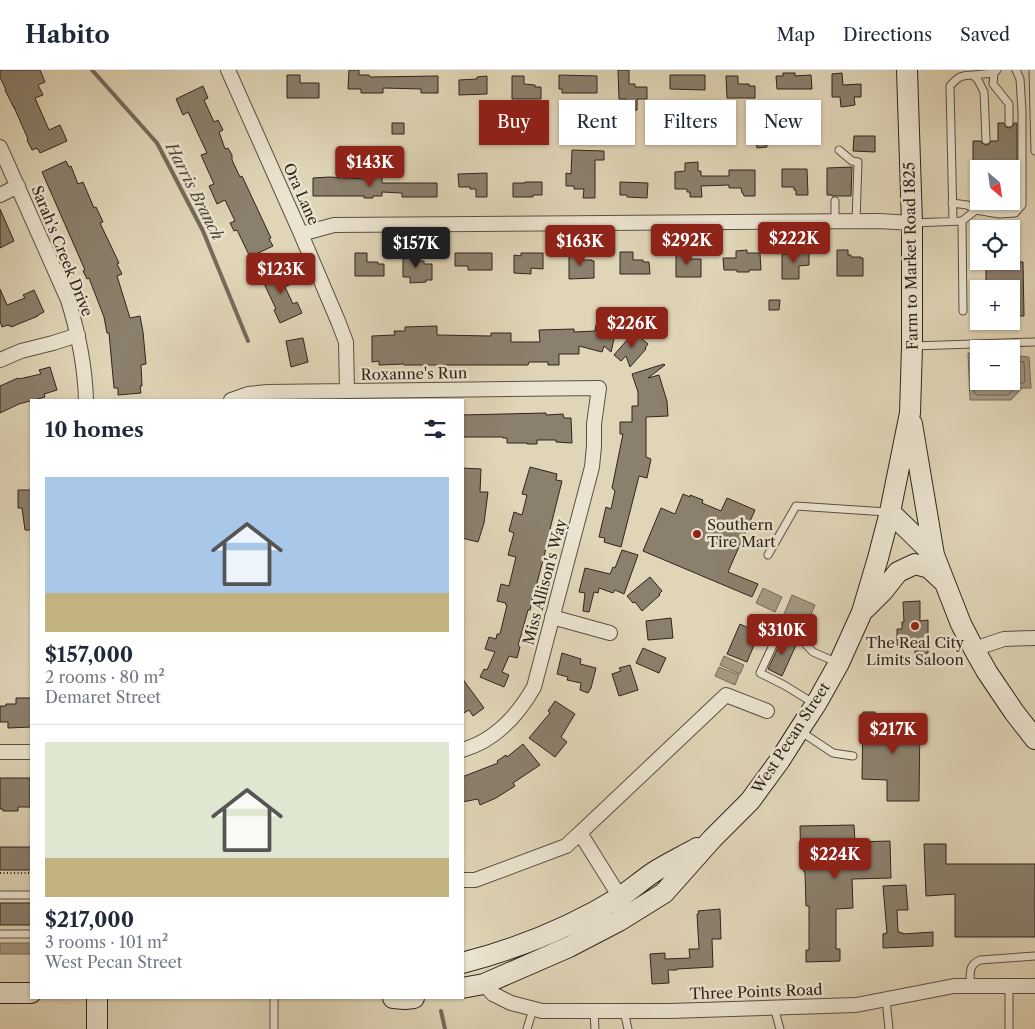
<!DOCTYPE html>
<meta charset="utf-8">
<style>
:root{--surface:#fff;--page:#f6f6f7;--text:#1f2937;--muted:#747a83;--line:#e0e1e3;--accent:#8f2418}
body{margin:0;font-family:"Libre Caslon Text",serif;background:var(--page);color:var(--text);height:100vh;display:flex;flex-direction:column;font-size:19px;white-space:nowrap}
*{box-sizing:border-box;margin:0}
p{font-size:16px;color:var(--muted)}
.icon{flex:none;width:28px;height:28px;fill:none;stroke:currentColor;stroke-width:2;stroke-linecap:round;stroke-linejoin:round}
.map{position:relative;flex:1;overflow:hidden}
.drawer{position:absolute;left:30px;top:329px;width:434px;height:600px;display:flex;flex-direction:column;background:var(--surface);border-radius:0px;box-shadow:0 1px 4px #0004}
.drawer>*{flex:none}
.hud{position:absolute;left:479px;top:30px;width:475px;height:45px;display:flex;gap:10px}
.needle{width:32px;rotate:151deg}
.tools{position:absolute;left:970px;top:90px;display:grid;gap:10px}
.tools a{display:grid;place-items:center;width:50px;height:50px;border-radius:0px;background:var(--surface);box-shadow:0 1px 4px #0004;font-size:25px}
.price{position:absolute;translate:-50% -42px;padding:0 11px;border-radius:5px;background:var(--accent);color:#fff;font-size:16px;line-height:32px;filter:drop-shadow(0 1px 2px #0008)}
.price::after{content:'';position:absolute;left:50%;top:30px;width:15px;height:11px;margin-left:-8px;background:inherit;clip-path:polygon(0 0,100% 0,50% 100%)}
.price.active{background:#222;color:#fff}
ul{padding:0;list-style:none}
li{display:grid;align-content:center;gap:10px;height:265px;padding:0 15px}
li+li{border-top:1px solid var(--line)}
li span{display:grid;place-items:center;height:155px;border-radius:0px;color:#555}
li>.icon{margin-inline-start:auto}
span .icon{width:90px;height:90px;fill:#fffc;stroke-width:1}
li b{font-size:21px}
h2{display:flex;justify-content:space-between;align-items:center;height:60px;padding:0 15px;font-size:21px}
.pill{padding:0 18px;border-radius:0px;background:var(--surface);box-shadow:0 1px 4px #0004;font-size:18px;line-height:45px}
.pill.active{background:var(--accent);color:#fff}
header{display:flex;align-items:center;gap:30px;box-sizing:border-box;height:70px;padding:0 25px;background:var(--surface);border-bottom:1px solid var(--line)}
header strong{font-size:24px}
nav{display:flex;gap:28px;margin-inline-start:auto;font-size:18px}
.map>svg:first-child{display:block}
.water{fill:#a49983;stroke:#756a5a}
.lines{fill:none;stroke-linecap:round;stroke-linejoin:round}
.shore{stroke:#6a5e50;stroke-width:1}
.stream{stroke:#756a5a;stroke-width:4}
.building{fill:#8b806d;stroke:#2f241d}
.lane-casing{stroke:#5b5044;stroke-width:9}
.street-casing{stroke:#5b5044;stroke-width:16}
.secondary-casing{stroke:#2f241d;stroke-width:22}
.path{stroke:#2f241d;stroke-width:2;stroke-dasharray:1 2.5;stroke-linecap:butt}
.lane{stroke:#ebe4d0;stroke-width:7}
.street{stroke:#ebe4d0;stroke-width:14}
.secondary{stroke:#ebe4d0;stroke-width:20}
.poi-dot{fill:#8f2418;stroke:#ebe4d0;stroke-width:2}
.labels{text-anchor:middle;stroke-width:5;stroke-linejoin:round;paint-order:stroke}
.street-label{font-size:15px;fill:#2f241d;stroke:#ebe4d0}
.poi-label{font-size:15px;fill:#2f241d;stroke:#ebe4d0;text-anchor:start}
.water-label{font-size:16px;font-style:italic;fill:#52473c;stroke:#ebe4d0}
</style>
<header>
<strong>Habito</strong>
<nav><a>Map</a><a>Directions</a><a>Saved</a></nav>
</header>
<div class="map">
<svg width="1035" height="959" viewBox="0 0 1035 959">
<rect width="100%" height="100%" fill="#e0d5b7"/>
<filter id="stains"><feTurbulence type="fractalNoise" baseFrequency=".004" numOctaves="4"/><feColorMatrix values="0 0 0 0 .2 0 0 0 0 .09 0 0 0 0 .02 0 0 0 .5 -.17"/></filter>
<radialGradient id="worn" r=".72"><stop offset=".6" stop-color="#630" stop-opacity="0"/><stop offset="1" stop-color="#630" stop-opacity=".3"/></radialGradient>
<path class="water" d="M968,283L979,284V311H1011V285L1029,287L1031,318H1022L1011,330H970Z
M763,518L782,527L775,542L756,533Z
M792,525L815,535L807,554L784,544Z
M724,586L744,595L740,604L720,595Z
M719,597L739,605L735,615L715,606Z
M0,873H31V884H0Z"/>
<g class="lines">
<path class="shore" d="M979,288L975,289L973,291L974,323L977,325H1008L1019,314L1025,312L1024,292L1011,290
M980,311V317L982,319L1006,318L1019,306L1018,298L1011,297"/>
<path class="stream" d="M92,0L157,73L203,161L248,271
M441,941L445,959"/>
</g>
<path class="building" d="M0,0H40L45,12L38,15L43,25L35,28L49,60L60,55L67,71L40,83L37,78L32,80L27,70L28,69L14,37V38L5,20H6L0,7Z
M349,0H359V5H369L370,7L438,6V23H421V19L383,18V23H361V19H348Z
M618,0H629V14H635V17H647V29H637V40H626V29H619Z
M783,3H795V6L811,5L812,19H777L776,6H783Z
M842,3L843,15L861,14V27H854L855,35L841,37L840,27H832V4Z
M287,5H300V13H319V28H287Z
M559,5L597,6V23H562V19H559Z
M670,5H705V20L670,19Z
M487,6V24L459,25V10L477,9V7Z
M512,6H524V14L535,15V17H541V29H512Z
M726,6H738V14H749V16H755V28H727Z
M203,16L208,28L204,30L214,52L218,50L223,60L219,62L225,79L228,78L232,85V90L240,107L242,106L271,168L269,169L273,176L250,187L237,160L234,161L230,153L235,151L225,130L217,134L209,116L214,114L201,85L207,83L188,42L183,45L176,29Z
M392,53H404V64H392Z
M998,53H1004L1006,57L1009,58L1013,56L1014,53H1017V99H973V71H981L982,73L986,75L989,74L991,71H998Z
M854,66H875V82L853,81Z
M756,68H767V77L757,78Z
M572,80L604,81V90H595V128H583L584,119H574V116H566V103L571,104Z
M66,91L69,97L71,96L78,114L83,112L94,138L96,137L103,152L100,153L119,193L117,194L122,204L117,206L130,248L140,246L143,262L146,294L141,295L142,316H140L141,323L118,325V318H114L109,263H107L104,247L89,208L87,209L83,201L85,200L42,102Z
M698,92V101H701V106H729V100H755V126H744L743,123H742L741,118H729V115L701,116L702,127H690V122H687V119H675V102L685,101V93Z
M852,97L851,126H832V125H827V98Z
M782,99H807L808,125H796V120H794V117H782Z
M487,103V127H476V119H470V117H459L458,104Z
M329,107L364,109V107H382V113H437V127H402V123L382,122V126H373V128H364V126H313V108Z
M525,112H542V125H533V127H513V113H525Z
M620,112L648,113L647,128L627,127V125H620Z
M0,139L14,171L0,178Z
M747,180V183H760L761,200H749V202H737V200H724L723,188H736V181Z
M809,180V195L799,196V209H782V184H788V181Z
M837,180H848V185H851V187H861L860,188H863V206H837Z
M676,181L687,182V187H690V189H701V207H676Z
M569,182L580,183V187H583V190H592V191H594V208L569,209Z
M620,182H633V190H643V192H649L650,204H620Z
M355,183H367V192H378V194H384V206H355Z
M403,183H414L415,191H424V194H432V210H426V212L410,213V207H403Z
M455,183H492V200H468V196H455Z
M521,183H543V199L531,198V204L514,203V185L521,186Z
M1023,192L1024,246H1011V219H986V193Z
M280,198L284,205L286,203L291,214L285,217L293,234L297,232L302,243L280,253L274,240L276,239L261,207Z
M0,219L7,235L25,228L23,225L34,220L44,242L38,245V246L11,257L10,255L8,256V255L2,257L0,251Z
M769,230H780L779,240H769Z
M596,255L616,260L611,282L604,276L602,282L579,276V284H559V295H548V292H529L528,295H404V294L379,295V291L372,292V266L395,265L394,261H405V257L437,256V265L491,266V263H511V272H540L539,260L574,259V262L595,261Z
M634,262L648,274L645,278L646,279L630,297L626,286L621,291L614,285Z
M303,268L308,292L291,297L286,271Z
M664,294L665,295L648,308L659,305L667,331L668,346L646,347V387L651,389L647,408L639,406L621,477L607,473L604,472L605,468L599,467L606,437L611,439L615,421L612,418L623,364H620V352H632V336H638V322L632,304Z
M50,297L57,320L44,324L45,327L19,334L0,343V316L18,308L19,309L41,304L39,300Z
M546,343V345L563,344L564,348H571L572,373L556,372V370H537V374H527V373H507V368H503V367H462V345Z
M530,397L557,404L556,410L562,411L550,459H551L530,540H528L518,576L520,577L517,588L509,586L502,602L509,605L504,617L480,607L484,599L487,600L495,582L485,579L489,567L496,569L497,564H500L507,535L505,534L506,533L497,531L501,514L509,516L516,487L508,485L514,463L509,461L514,442L522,445L527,425L522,424Z
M462,398L481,399L480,422H488L484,453L478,472L462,468Z
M18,420H31V460H25L22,438H18Z
M683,424L690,427V425L703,430L702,433L721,441L727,428L755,440L728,502L758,514L752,527L643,481L661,438L675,444Z
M622,480L638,485L624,524L615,520L613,523L599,518L598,523L594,522L589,542L583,541L585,523L579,522L585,498L610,504L613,497L615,498Z
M650,507L662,521L659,524L660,525L642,541L635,532L633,533L627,526Z
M920,531V551L928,550V583L915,584V575H897V559H902V552H904L903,532Z
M671,548L673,568L648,570L646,551Z
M740,554L759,563L747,592L727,584Z
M783,567L797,573L782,606L768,599Z
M643,578L666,588L659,603L636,593Z
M562,583L581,589L580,594L596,598L591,618L588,623L580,620L581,613L567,610L568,607L557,604Z
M630,595L638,620L619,626L612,604L621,601L619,598Z
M462,608L484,638L473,646L469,640L462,644Z
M16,628H31V657L8,658V652H0V636H6V634H16Z
M555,631L575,644L561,667L567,672L555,687L529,668L550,643L548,641Z
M863,642H875V654H894V646H920L919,731H887V710L862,709Z
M523,674L540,695L513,713L515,716L496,728L480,735L478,729L462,732V707L498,693L497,691L506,685L507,687Z
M0,708H30V737H18V741H3V739H0Z
M854,755L855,772L890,771L891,808L852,809L853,838L836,839V879H840V891L806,892V880H809V836H806L805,802H804V799H801L800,756Z
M924,774H946V794H1035V867H955V824L926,826Z
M0,777H31V800H0Z
M906,815L908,840H897L898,862H900V863H903V864L933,862V876L883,878V864L887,863L883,816Z
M0,833H31V855H0Z
M720,839L721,869H712L713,897L677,899V900H668L669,913L652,914L650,884L665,883V889L690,888L689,879H699L697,844L699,843L698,841Z"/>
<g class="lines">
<g class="lane-casing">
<path id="lane" d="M997,0L994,3L993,14L1009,34V53
M1033,0L1035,81
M973,5L994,3
M839,80L852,91L858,92L856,152
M835,131V152
M952,133L967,135L976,140L999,144L1015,143L1022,135V41L1020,9L1016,0
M984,139L1008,136V131
M953,151L950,16C958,7 961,5 973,5L978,10L984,22L986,70
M962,151L963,241
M913,153L962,151L976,140L981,131
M913,276L1035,272
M768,485L796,436L887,442
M815,634L784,615L760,603L780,560L799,567L813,582L838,593
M800,661L833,683L853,686
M0,825H31
M0,864H31
M970,916C971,904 967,896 980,890L1035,886
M1009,916V959
M274,928V959
M886,929L889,959
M774,937L780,959
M594,941L595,959
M624,941L628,959
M527,959L533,939"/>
</g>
<g class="street-casing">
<path id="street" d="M228,0L301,164L338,251L346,272L347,321
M0,77L68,230C78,262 85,296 86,330
M0,125L18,116
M301,164L334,155L879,151L912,153
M0,290L21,281L53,273L78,265
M231,330L248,324L268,322L599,318L594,354V376L592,397L534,617C518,645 494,671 462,680
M552,547L610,563
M974,579L1004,569L1035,568
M0,682H31
M462,810H475L566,776L580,763
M620,827L580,763L726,625L767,641
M484,914L493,924L511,933L542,941H670L856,935L954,916H1035"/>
</g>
<g class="secondary-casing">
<path id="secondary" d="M912,354L934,485
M890,442L934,485L961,554L974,579L987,602L1014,642L1035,669
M865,539L883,521L898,502L915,494L929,498L944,512
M462,893C516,879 573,856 620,827C632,819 642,810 654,802C668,793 683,786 697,778
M462,918L484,914L569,877L619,851L664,823L712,769L750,731L780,690L799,660L816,634L839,593L862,542L878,488L890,442L910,343L912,276V153L907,0
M0,923H31
M97,928V959
M393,928L405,929L414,928"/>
</g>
<path class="path" d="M0,803H31"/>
<use href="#lane" class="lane"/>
<use href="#street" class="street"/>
<use href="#secondary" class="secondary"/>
</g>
<g class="poi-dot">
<circle cx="697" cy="464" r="5"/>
<circle cx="915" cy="556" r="5"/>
</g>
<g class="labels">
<g class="street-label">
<text transform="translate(301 124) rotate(66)" y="5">Ora Lane</text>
<text transform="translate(62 181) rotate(68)" y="5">Sarah's Creek Drive</text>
<text transform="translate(911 186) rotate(-91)" y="5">Farm to Market Road 1825</text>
<text transform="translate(414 304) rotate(-1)" y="5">Roxanne's Run</text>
<text transform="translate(545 512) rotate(-75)" y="5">Miss Allison's Way</text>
<text transform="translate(791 668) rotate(-57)" y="5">West Pecan Street</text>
<text transform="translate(756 922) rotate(-2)" y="5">Three Points Road</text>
</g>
<g class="poi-label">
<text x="707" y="460">Southern<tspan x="707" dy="17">Tire Mart</tspan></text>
<text x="915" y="578" text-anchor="middle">The Real City<tspan x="915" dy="17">Limits Saloon</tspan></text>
</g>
<g class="water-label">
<text transform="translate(195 121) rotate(63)" y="6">Harris Branch</text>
</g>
</g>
<rect width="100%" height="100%" filter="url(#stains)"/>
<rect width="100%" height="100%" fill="url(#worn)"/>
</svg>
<div class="tools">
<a><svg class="needle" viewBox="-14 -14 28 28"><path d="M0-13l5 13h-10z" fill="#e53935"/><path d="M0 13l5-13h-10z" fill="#747a83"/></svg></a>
<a><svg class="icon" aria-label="locate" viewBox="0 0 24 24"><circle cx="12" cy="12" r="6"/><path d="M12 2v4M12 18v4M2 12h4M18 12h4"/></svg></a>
<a>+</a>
<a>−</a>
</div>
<b class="price" style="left:370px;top:118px">$143K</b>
<b class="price" style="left:794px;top:194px">$222K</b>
<b class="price" style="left:687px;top:196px">$292K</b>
<b class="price" style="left:580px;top:197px">$163K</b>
<b class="price active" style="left:416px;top:199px">$157K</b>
<b class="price" style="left:281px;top:225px">$123K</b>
<b class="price" style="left:632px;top:279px">$226K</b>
<b class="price" style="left:782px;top:586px">$310K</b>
<b class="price" style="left:893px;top:685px">$217K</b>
<b class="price" style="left:835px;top:810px">$224K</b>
<div class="hud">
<a class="pill active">Buy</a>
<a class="pill">Rent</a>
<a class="pill">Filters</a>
<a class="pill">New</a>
</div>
<section class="drawer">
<h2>10 homes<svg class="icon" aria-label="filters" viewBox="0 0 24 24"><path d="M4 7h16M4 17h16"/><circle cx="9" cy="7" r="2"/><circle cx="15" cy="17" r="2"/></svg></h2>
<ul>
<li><span style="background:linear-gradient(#a9c7e8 75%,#c2b280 0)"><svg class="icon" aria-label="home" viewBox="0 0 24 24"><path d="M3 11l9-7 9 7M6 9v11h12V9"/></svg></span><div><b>$157,000</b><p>2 rooms · 80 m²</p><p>Demaret Street</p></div></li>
<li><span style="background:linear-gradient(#dfe7d0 75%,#c2b280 0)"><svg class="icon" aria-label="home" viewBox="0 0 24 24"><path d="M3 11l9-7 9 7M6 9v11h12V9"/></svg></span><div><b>$217,000</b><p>3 rooms · 101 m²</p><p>West Pecan Street</p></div></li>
</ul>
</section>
</div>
